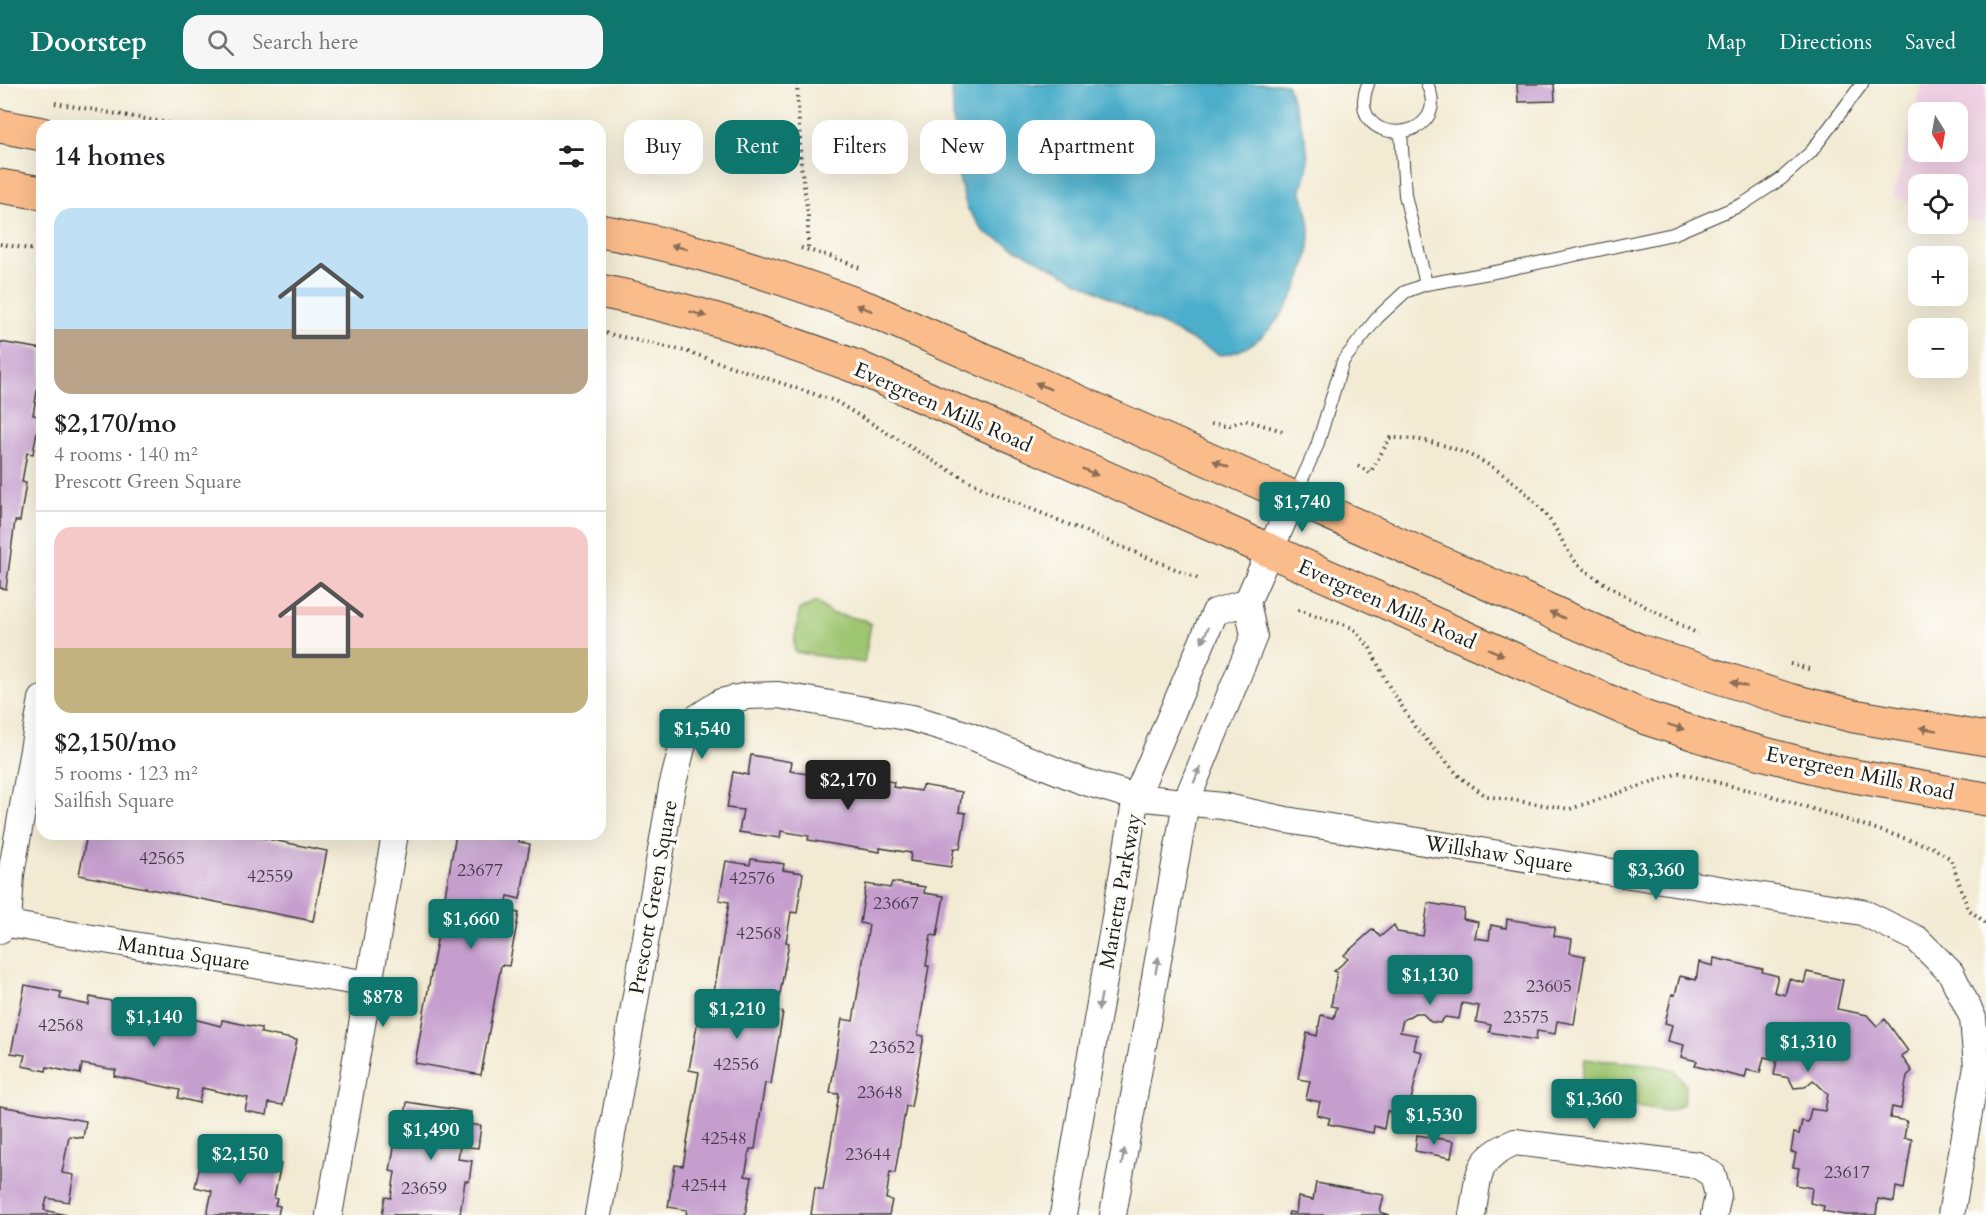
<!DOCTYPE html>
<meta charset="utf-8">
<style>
:root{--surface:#fff;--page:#f6f6f6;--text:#202124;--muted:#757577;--line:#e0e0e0;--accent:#0f766e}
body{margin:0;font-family:Cardo,serif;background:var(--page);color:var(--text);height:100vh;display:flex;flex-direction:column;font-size:22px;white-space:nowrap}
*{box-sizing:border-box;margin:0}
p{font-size:20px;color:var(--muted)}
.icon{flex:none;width:33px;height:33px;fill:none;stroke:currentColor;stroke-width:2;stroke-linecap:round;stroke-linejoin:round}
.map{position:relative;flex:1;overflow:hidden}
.sheet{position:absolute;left:36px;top:36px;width:570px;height:720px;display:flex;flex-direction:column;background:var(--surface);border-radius:18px;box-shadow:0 6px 24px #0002}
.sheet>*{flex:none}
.hud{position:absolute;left:624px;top:36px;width:570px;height:54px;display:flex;gap:12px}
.needle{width:39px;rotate:169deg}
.fabs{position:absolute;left:1908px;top:18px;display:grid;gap:12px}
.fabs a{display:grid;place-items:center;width:60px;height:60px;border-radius:12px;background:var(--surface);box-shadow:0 6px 24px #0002;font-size:30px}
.price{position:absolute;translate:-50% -51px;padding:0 14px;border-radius:6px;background:var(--accent);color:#fff;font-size:20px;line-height:39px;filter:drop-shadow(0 2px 3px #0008)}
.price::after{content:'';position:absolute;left:50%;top:36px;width:18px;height:14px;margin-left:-9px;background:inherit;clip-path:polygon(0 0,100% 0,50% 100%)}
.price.selected{background:#222;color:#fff}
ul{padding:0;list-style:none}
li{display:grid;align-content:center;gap:12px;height:318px;padding:0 18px}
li+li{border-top:2px solid var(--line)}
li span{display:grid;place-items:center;height:186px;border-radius:18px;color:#555}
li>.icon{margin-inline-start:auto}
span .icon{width:108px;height:108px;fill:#fffc;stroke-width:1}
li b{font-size:26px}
h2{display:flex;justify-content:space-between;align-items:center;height:72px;padding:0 18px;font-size:26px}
.tag{padding:0 21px;border-radius:18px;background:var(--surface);box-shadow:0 6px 24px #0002;font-size:21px;line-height:54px}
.tag.selected{background:var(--accent);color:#fff}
header{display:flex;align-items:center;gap:36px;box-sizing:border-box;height:84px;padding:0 30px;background:var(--accent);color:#fff}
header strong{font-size:28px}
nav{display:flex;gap:33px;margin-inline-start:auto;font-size:21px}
.search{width:420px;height:54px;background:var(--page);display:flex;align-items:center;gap:15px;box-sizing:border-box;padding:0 21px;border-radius:18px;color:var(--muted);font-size:22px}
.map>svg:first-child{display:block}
.built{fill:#f0d0e4;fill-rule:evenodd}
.green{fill:#9ec671;stroke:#5d7146;stroke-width:1.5}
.water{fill:#4caecb;stroke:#346574;stroke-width:1.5}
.building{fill:#c59ece}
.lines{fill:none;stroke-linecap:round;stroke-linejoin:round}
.service-casing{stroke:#3c3b37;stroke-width:14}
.minor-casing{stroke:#3c3b37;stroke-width:28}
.primary-casing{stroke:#3c3b37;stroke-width:35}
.path{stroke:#3c3b37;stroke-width:4;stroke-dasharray:1.5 4.5;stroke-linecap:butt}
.service{stroke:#fff;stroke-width:12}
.minor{stroke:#fff;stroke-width:26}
.primary{stroke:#fabc8b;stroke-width:33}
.oneway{fill:#8b6c54}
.oneway2{fill:#999}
.labels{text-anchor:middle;stroke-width:6;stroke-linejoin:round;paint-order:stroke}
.number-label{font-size:18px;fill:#463c48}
.street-label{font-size:21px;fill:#1c1c1c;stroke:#fdfcf7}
</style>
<header>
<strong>Doorstep</strong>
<div class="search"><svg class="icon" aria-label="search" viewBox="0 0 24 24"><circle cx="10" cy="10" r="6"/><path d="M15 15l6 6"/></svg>Search here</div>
<nav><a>Map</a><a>Directions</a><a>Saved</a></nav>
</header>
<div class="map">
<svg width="1986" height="1131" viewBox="0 0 1986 1131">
<rect width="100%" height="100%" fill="#fdfcf7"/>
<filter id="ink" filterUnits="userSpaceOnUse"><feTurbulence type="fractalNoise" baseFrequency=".0167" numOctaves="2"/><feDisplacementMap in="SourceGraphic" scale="12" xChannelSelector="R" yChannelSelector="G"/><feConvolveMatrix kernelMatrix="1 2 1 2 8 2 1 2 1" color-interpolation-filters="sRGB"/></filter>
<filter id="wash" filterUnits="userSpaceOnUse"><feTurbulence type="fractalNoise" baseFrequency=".008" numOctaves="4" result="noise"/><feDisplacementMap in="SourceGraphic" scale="24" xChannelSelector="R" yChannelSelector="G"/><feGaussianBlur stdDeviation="1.35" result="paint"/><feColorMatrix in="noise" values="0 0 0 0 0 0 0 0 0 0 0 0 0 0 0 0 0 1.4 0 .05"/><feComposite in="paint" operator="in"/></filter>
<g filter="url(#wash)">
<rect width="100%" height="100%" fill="#f2ead3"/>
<path class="built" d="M1922,0H1986V140L1958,132V100H1918V121L1893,113ZM1918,28H1958V68H1918Z"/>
<path class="green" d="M817,518L830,529L864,536L871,540L864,579L795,568L794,558L800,525Z
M1585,975C1606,978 1659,977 1674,987C1679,990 1683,998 1686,1002L1683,1020L1667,1027L1579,1012Z"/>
<path class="water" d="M952,0H1287C1297,32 1319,73 1301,104C1304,117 1309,131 1310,145C1312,193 1272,268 1220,271L984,148L967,124L955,80Z"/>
<g id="blocks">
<path class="building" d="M1517,0H1554L1555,17L1518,18Z
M0,258L42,265V295L41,303L38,302L33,331L38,332V341L33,370L27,369L22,398L26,399L20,437H15L6,505L0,504Z
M751,671L792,678L790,687L818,692L819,685L894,698L893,703L921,707L922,701L962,708L959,728L966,729L960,765L954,764L951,783L910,777L911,769L880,764V768L808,756L809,752L781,747L780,754L739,748L743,726L727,724L733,688L748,691Z
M87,750H243L327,767L313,837L79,791Z
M456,750H520L519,758L530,760L520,815L508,812L505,827L519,829L509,882L501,881L481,991L415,979Z
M751,775L784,780L783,786L803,789L797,829L791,828L786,858L789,859L777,927L783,928L771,1000L765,999L755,1065H750L745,1092L752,1093L745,1131H686L687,1126L668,1123L675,1081L683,1082L699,988L689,986L702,913L713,914L729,818L719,816L726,777L750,781Z
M892,798L925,803L924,809L944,812L937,852L931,851L926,882H929L918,951L924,952L911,1023L906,1022L895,1089L890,1088L886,1115L892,1116L889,1131H811L815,1104L823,1106L839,1010L830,1009L842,935L853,937L869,841L860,839L866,800L890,804Z
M1428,819L1464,825L1463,835L1478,838L1475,854L1489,856L1491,841L1506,844L1507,835L1555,843L1554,852L1572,855L1570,869L1585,872L1574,940L1557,937L1555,950L1537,947L1536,956L1489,948L1491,941L1476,938L1479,922L1462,919L1459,935L1445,933L1440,939L1431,938L1422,929H1415L1403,936L1400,948L1417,951L1414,966L1422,968L1411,1016L1404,1015L1401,1030L1387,1027L1384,1045L1374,1042L1373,1049L1328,1040L1330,1034L1317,1031L1320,1018L1306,1015L1310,997L1298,995L1307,949L1317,952L1321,931L1334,934L1337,923L1331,922L1337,888L1334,887L1348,875L1344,871L1373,845L1380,853L1394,841L1397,848L1423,852Z
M1714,874L1763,885L1762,888L1778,892L1774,908L1785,911L1789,895L1804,899L1807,888L1843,896L1837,925L1867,931L1877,942L1885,935L1908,967L1901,972L1912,987L1907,992L1901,1025L1892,1023L1890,1034L1907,1037L1904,1054L1912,1055L1904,1105L1896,1103L1894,1118L1878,1115L1876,1131H1845L1823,1127L1824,1122L1810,1119L1812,1104L1796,1101L1799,1084L1793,1083L1796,1069L1791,1068L1794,1049L1799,1050L1802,1037L1808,1038L1811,1025L1825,1027L1828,1010L1813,996L1805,1003L1794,1004L1789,994L1774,991L1777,976L1764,973L1760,989L1747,986L1745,994L1695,982L1697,977L1681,973L1684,961L1668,957L1672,941L1665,939L1672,910L1675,911L1680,892L1696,896L1699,878L1713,882Z
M25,901L61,908L60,915L89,921L90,913L127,920L126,926L157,932L158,926L221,942L222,936L261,944V949L297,956L283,1021L269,1019L267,1031L245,1027L248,1014L202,1004L199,1019L178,1014L180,1006L114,992L116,986L82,980L80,990L47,983L46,987L22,982L25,971L11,969Z
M407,1018L471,1028L468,1040L481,1042L478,1064L460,1062L458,1075L472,1077L469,1097H465L460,1130L382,1131L385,1113L391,1114L395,1088L390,1087L397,1045L403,1046Z
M0,1022L86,1037L83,1054L69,1052L62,1089L74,1091L69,1118L47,1114L44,1126L66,1131H0Z
M1417,1051L1454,1057L1451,1074L1415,1067Z
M215,1067L281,1080L274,1114L277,1115L275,1121L280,1122L278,1131H207L212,1107L195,1103L200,1081L211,1083Z
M1316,1099L1384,1111L1380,1128L1390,1131H1288L1289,1128L1296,1129L1298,1113L1313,1116Z"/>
</g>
</g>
<g filter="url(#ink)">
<use href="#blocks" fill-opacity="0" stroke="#3c3b37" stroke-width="1.5"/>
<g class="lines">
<g class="service-casing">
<path id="service" d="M1368,0C1342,67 1456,60 1427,0
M1401,49L1405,111L1426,200
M1295,411L1317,362L1343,277L1378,233L1405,208L1426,200L1495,188L1673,150L1743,120L1781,95L1811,68L1862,0"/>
</g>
<g class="minor-casing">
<path id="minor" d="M8,840L11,790L42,615
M0,846L8,840L369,900
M329,1131L395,750
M598,1131L672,703L684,656L695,635L721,618L747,612L778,611L912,634L968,651L1082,697L1136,713L1222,722L1286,736L1862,828L1917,855L1951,889L1973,934L1977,983L1951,1131
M1063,1131L1136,713L1215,528L1247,518
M1113,1131L1186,718L1254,552L1247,518L1294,413
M1472,1131C1480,1091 1473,1076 1515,1058L1697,1081L1713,1091L1718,1111L1714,1131"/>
</g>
<g class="primary-casing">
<path id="primary" d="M0,42L42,50
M0,102L42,109
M600,147C693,163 780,193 869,225L1640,567L1789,616L1854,632L1986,655
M600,207C688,224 772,252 857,283L1646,634L1720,658L1837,689L1986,715"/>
</g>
<path class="path" d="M797,0L801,81L808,130V166
M55,19L185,42
M0,160L42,167
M801,164L833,173L862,185
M600,248L685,267L835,317L940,381L986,406L1199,495
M1211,340L1230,341L1245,336L1283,347
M1358,382L1370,389L1390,354C1452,353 1511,385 1548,434C1560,448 1567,472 1582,484C1616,510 1659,529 1698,550
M1298,526L1353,544L1370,564L1387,599L1415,643L1460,693L1486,712L1570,725L1679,689L1772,712L1932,763L1951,775L1968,825L1986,839
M1790,580L1809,585"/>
<use href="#service" class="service"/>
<use href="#minor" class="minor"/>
<use href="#primary" class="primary"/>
</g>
<defs><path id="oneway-solid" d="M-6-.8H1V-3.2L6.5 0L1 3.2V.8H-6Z" transform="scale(1.5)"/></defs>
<g class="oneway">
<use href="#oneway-solid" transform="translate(679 163) rotate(-165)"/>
<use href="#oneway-solid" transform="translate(864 224) rotate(-159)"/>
<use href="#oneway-solid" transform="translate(698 230) rotate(17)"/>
<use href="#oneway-solid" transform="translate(1043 302) rotate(-156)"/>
<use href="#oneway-solid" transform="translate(1221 380) rotate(-156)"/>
<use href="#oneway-solid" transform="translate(1090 388) rotate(24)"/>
<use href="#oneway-solid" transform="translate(1557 531) rotate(-156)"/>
<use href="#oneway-solid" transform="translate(1496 568) rotate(24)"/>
<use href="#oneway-solid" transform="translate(1739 600) rotate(-162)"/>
<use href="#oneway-solid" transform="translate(1676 643) rotate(18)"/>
<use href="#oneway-solid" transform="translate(1928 645) rotate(-170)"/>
</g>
<g class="oneway2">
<use href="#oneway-solid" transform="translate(1205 551) rotate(113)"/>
<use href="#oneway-solid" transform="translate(1197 691) rotate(-68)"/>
<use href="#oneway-solid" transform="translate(1157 881) rotate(-80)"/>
<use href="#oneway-solid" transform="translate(1100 918) rotate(100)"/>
<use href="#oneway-solid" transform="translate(1123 1073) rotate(-80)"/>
</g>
</g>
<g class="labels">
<g class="number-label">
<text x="162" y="780">42565</text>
<text x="480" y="792">23677</text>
<text x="270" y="798">42559</text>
<text x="752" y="800">42576</text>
<text x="896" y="825">23667</text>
<text x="759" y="855">42568</text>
<text x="1549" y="908">23605</text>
<text x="1526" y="939">23575</text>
<text x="61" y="947">42568</text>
<text x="892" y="969">23652</text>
<text x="736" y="986">42556</text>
<text x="880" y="1014">23648</text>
<text x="724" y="1060">42548</text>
<text x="868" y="1076">23644</text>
<text x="1847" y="1094">23617</text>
<text x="704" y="1107">42544</text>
<text x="424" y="1110">23659</text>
</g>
<g class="street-label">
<text transform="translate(943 323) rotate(24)" y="7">Evergreen Mills Road</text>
<text transform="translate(1387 520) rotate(24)" y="7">Evergreen Mills Road</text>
<text transform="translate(1860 689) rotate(12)" y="7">Evergreen Mills Road</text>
<text transform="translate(1499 770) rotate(9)" y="7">Willshaw Square</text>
<text transform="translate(1120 807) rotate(-80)" y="7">Marietta Parkway</text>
<text transform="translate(653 813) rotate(-80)" y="7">Prescott Green Square</text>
<text transform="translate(184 869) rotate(9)" y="7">Mantua Square</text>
</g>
</g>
</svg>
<div class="fabs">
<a><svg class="needle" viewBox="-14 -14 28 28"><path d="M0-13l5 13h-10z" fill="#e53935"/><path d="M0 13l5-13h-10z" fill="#757577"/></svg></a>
<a><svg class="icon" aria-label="locate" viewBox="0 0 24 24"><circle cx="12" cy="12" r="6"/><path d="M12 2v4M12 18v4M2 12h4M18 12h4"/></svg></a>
<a>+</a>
<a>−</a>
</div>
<b class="price" style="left:1302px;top:449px">$1,740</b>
<b class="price" style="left:702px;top:676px">$1,540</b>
<b class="price selected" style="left:848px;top:727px">$2,170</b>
<b class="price" style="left:1656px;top:817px">$3,360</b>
<b class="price" style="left:471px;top:866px">$1,660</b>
<b class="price" style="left:1430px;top:922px">$1,130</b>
<b class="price" style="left:383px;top:944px">$878</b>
<b class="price" style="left:737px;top:956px">$1,210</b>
<b class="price" style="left:154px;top:964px">$1,140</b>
<b class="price" style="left:1808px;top:989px">$1,310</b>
<b class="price" style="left:1594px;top:1046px">$1,360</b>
<b class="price" style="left:1434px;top:1062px">$1,530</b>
<b class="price" style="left:431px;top:1077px">$1,490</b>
<b class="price" style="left:240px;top:1101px">$2,150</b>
<div class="hud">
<a class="tag">Buy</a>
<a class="tag selected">Rent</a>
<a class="tag">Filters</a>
<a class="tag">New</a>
<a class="tag">Apartment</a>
</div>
<section class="sheet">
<h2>14 homes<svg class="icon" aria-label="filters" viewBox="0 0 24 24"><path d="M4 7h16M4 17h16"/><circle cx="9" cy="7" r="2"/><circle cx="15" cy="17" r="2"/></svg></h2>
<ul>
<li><span style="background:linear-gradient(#bfe0f5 65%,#b9a48a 0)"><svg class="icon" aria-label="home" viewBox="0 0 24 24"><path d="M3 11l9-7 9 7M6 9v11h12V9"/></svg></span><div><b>$2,170/mo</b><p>4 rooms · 140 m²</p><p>Prescott Green Square</p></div></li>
<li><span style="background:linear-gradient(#f6c9c9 65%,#c2b280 0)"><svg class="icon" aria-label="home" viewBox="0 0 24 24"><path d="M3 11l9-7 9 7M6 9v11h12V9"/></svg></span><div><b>$2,150/mo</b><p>5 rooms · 123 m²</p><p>Sailfish Square</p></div></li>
</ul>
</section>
</div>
